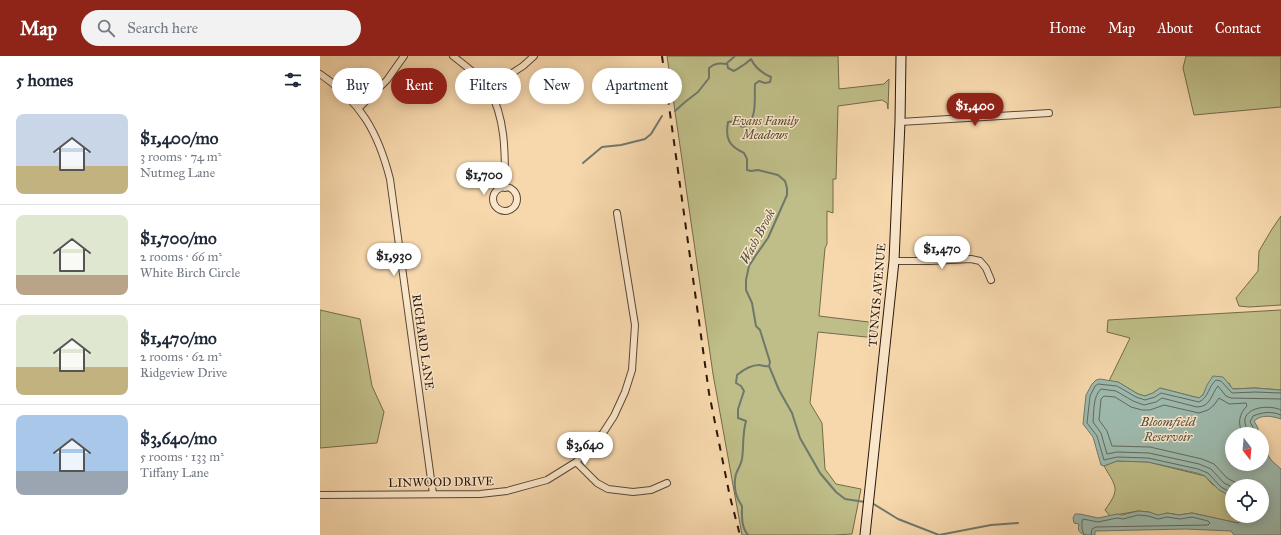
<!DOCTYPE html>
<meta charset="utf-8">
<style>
:root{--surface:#fff;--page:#f2f2f3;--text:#1f2937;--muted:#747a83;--line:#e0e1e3;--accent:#8f2418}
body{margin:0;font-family:"IM FELL Great Primer",serif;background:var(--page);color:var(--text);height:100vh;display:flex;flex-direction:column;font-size:15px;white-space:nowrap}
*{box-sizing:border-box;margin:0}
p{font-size:13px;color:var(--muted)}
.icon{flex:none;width:22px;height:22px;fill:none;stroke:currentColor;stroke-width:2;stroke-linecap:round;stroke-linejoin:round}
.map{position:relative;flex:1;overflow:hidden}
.panel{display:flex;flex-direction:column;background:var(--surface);width:320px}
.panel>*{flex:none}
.guide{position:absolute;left:12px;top:12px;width:380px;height:36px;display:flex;gap:8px}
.needle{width:26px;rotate:164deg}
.controls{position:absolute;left:905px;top:371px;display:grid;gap:8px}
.controls a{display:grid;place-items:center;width:44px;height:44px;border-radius:50%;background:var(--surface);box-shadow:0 2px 10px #0003;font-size:20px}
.price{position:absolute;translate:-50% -34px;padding:0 9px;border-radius:14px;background:#fff;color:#222;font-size:13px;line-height:26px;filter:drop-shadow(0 1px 2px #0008)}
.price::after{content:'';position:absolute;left:50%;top:24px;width:12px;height:9px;margin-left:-6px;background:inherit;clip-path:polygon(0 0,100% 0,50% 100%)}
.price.on{background:var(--accent);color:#fff}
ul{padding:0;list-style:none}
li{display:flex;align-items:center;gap:12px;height:100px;padding:0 16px}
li+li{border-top:1px solid var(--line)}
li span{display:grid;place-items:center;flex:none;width:112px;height:80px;border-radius:8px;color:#555}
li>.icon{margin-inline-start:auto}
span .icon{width:48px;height:48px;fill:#fffc;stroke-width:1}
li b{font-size:17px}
h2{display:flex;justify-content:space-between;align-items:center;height:48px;padding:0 16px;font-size:17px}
.tag{padding:0 14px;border-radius:18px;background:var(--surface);box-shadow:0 2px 10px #0003;font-size:14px;line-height:36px}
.tag.on{background:var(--accent);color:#fff}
header{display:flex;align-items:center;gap:24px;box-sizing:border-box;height:56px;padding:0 20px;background:var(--accent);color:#fff}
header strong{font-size:19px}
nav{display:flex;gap:22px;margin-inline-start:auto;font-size:14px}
.search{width:280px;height:36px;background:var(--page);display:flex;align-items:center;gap:10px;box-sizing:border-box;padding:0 14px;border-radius:22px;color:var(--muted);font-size:15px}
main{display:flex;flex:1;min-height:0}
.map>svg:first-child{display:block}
.green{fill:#bfbe88;stroke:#746a4a}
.water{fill:#9db9ac;stroke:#6f786c}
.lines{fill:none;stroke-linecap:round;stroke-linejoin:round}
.shore{stroke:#63685c;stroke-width:1}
.stream{stroke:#6f786c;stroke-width:2}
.street-casing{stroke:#5c4734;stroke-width:8}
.secondary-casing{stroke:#29170b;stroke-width:11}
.street{stroke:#fae6ca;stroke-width:6}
.secondary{stroke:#fae6ca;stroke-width:9}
.rail{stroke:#29170b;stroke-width:2;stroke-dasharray:7 7;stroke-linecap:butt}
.labels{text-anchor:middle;stroke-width:3;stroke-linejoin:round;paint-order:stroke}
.park-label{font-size:12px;font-style:italic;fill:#564930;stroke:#fae6ca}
.street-label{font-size:12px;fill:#29170b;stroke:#fae6ca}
.water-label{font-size:13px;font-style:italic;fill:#525043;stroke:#fae6ca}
</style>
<header>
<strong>Map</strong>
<div class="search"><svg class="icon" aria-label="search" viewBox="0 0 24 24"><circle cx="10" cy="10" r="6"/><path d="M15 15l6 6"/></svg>Search here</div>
<nav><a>Home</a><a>Map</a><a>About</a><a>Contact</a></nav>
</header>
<main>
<section class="panel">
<h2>5 homes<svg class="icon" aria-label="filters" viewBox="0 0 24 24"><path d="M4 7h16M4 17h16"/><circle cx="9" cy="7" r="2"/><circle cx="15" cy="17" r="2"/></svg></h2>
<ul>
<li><span style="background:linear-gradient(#c9d6e8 65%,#c2b280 0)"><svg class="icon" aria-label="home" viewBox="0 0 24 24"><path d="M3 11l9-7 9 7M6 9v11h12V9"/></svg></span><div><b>$1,400/mo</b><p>3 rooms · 74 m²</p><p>Nutmeg Lane</p></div></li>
<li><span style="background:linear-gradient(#dfe7d0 75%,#b9a48a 0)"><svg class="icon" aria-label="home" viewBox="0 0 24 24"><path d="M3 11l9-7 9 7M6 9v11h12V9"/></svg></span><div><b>$1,700/mo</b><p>2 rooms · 66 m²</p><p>White Birch Circle</p></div></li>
<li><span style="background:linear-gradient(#dfe7d0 65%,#c2b280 0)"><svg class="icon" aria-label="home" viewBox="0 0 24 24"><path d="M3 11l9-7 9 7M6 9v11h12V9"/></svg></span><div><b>$1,470/mo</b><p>2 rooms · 62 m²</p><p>Ridgeview Drive</p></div></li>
<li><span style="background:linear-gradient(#a9c7e8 70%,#9aa5b1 0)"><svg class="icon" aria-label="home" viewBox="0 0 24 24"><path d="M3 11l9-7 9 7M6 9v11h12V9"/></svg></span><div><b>$3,640/mo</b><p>5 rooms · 133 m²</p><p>Tiffany Lane</p></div></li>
</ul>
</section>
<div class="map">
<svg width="961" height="479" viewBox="0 0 961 479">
<rect width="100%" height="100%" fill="#f7d8ad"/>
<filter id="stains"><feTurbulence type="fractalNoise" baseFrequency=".005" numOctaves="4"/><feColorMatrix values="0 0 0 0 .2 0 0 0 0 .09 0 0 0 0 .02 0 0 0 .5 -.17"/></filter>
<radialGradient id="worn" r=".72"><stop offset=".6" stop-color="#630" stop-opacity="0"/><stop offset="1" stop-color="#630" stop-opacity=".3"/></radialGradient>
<path class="green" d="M347,0H518L519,33L564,28L569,23L568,53L567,47L562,44L518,50L516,123H513V157L507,155V188L505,192L499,260L557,267L556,282L498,276L490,347L502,367L505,413L516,428L541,433L532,478L514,479H422L393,318Z
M866,0H961V51L874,59L863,12Z
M961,160V249L929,251L919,250L916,242L938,215L939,195L952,173Z
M0,254L40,263L52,330L64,356L57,387L0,392Z
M961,254V334L935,332L912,333L909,327L887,332L883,339L879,342L840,332L833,337L825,340L818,338L798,326L789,325L810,282L787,276L788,264Z
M797,405L828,406L885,420L892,428L912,441V460H919L921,465L918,467L912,466L872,457L859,459L847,457L838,460L829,456L818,455L790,460L785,454C800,433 797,432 784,410Z"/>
<path class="water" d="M893,320L903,321L913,333L935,332L961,334V363C952,360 942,358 934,365L938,372V378H912V408H942V391L952,405L961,413V479H914L911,475L866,473L775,475V479C765,479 756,479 759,468L754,467L753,462L755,458H760L778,462L797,458L802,459L818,455L829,456L838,459L847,457L859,459L872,457L918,467L921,465L919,460H942V430H912V441L899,434L885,420L877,417L828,406L797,405L784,410L781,409L773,381L763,368L766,339L772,328L776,324L780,323L798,326L818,338L825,340L833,337L840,332L879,342L883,339L887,329Z"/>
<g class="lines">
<path class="shore" d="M929,378C928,373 924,369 925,363C928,350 951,349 961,354
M934,378V373L930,366L933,360C943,356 951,355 961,359
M922,430L907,422L894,408L882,403L830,391L792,390L787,375L779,364L781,343L784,340L795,341L811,351L822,354H830L844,349L879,357L888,354L894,349L899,342L909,348L926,347L927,350C919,358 917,368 923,378
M912,431L904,427L891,413L879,408L829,397L797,396L787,398L781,377L773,366C774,355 773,340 781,333L796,335L813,345L824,349L836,346L842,342L877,351C891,351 891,338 898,330L906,340L911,342L961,343
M912,437L901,431L888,417L878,413L828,402L797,401L784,404L777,380L767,367L770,340L775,330L778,328L797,330L816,341L825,344L835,341L841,337L879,346C889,341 888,331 896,324L901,325L912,337L935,336L961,337
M764,479L762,473V465L763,463L778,466L797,462L803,463L818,459L828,460L838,463L847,461L860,463L872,461L888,465L890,467L888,469L776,471L772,473L771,479"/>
<path class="stream" d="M415,0L407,7L408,12L414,15C420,11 425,9 431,3C435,12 442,17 451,21L450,26L445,27L439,25L435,28C434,42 438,62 425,71L420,70L415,65L408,66C405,83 409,90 424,97L427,103V114L431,115L438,114L458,119L465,125L467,132V139L448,182L436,199L429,210L426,224V234L432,247L436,270L440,274L450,306L449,310C444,311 442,309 439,309C430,309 423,314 417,319L416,327L421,330L424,335L418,353V362L426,365C422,380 424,389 422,403C421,408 418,413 416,418C413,430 415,440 422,450C422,460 421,471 428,479
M355,55L365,46L378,36L389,22V12C395,7 399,7 407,8
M263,107L282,91L301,89L325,83L331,78L342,60
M449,310L459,334L472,357L480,382L500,417L516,436L525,443L545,446
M552,447L578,463L619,479L671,469L698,467"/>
<g class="street-casing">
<path id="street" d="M133,0C143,8 163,22 169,33C186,63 185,98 185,132
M0,18C41,46 58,76 70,123L113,438
M169,32L203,10L214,0
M39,52L67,24L84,0
M580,66L729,57
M173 143a12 12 0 1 1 24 0a12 12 0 1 1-24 0Z
M574,205H610L651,203L660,205L666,212L671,224
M256,406L277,427L288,433L313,436L331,434L347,427
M0,439L160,438L187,435L227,424L256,406L283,377L294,360L305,336L312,314L315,269L297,157"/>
</g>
<g class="secondary-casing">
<path id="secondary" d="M545,479L574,205L580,66L581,0"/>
</g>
<use href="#street" class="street"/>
<use href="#secondary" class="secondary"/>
<path class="rail" d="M342,0L389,337L410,441L420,479"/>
</g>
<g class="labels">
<g class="park-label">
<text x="445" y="69">Evans Family<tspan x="445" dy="14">Meadows</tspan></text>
</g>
<g class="street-label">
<text transform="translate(557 239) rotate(-85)" y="4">TUNXIS AVENUE</text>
<text transform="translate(103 286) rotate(82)" y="4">RICHARD LANE</text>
<text transform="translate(121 426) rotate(-1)" y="4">LINWOOD DRIVE</text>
</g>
<g class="water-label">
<text transform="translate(437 180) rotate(-62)" y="5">Wash Brook</text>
<text x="848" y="370">Bloomfield<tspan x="848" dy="15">Reservoir</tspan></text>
</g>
</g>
<rect width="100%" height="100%" filter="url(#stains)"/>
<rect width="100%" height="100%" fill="url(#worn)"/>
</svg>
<div class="controls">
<a><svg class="needle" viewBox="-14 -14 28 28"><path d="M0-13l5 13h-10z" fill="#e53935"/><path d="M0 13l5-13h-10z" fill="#747a83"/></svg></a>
<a><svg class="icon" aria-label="locate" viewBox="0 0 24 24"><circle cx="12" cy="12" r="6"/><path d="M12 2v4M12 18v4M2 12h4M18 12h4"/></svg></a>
</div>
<b class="price on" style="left:655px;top:71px">$1,400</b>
<b class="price" style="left:164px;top:140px">$1,700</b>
<b class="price" style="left:622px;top:214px">$1,470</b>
<b class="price" style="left:74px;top:221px">$1,930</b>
<b class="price" style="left:265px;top:410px">$3,640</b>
<div class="guide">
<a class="tag">Buy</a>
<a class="tag on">Rent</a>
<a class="tag">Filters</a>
<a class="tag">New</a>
<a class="tag">Apartment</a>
</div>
</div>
</main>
